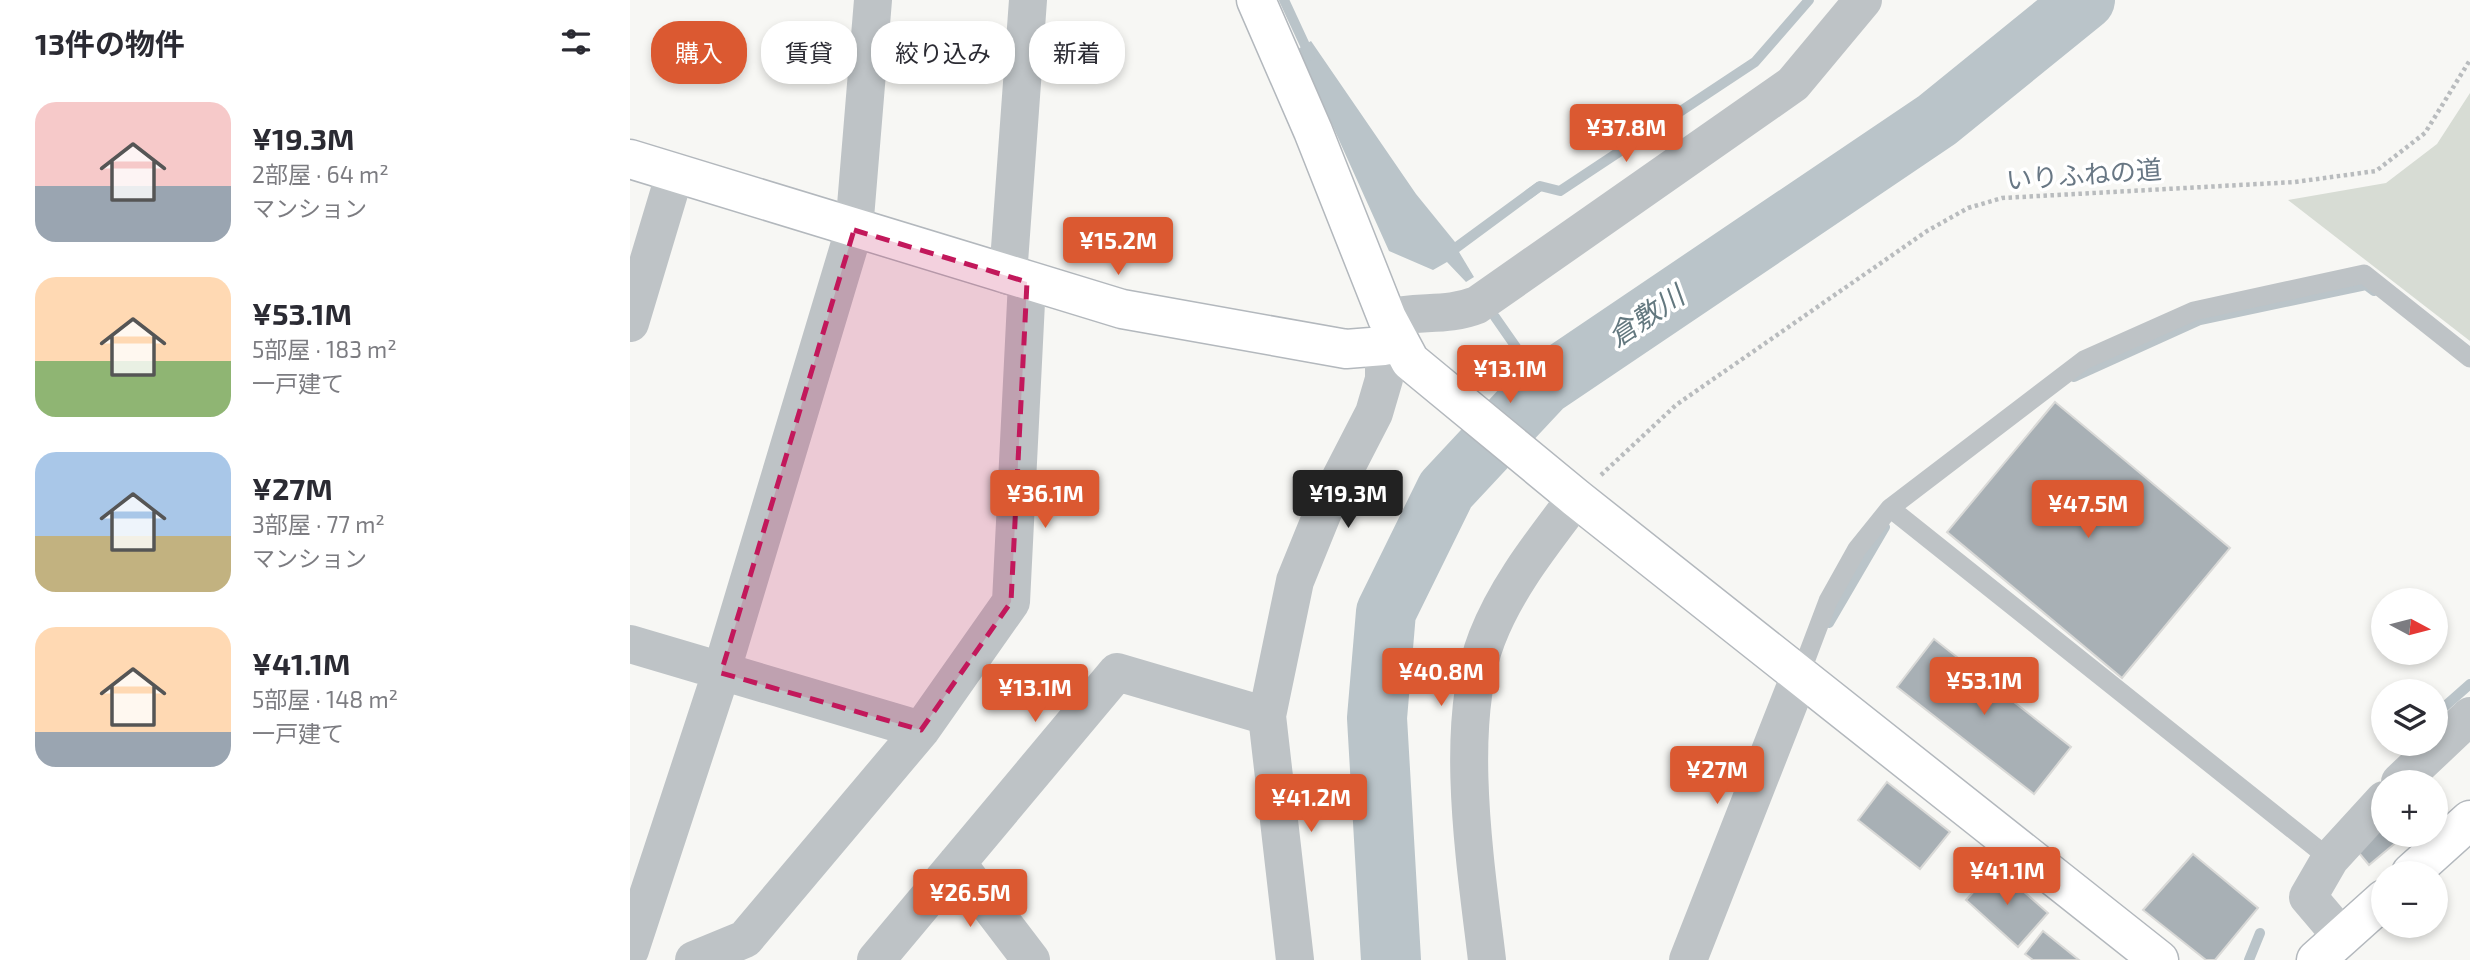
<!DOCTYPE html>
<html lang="ja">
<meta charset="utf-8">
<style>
:root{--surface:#fff;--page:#f2f2f3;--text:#2b2b33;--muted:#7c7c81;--accent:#db5931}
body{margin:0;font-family:"Exo 2","Noto Sans JP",sans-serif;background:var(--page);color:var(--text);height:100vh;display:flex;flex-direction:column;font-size:26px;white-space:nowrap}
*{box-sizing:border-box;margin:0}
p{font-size:23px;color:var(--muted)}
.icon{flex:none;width:38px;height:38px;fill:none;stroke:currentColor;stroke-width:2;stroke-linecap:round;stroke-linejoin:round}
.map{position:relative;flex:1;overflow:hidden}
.details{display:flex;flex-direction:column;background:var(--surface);width:630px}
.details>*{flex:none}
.guide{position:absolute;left:21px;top:21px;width:665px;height:63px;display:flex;gap:14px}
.needle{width:46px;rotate:97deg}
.tools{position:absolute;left:1741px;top:588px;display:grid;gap:14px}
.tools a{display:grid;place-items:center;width:77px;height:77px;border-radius:50%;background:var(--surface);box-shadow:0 4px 10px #0003;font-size:35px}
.price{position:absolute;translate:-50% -60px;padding:0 16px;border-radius:7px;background:var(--accent);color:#fff;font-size:23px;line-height:46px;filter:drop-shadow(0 2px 4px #0008)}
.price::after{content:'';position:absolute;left:50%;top:42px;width:21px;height:16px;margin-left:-10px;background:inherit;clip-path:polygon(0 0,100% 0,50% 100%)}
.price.active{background:#222;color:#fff}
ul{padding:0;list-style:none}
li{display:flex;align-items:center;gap:21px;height:175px;padding:0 35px}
li span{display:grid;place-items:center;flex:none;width:196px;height:140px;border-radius:21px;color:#555}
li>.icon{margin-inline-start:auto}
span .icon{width:84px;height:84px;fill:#fffc;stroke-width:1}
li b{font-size:30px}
h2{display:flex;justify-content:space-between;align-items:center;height:84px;padding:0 35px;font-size:30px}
.pill{padding:0 24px;border-radius:28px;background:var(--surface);box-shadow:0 4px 10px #0003;font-size:24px;line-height:63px}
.pill.active{background:var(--accent);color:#fff}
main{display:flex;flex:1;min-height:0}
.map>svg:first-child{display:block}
.green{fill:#d7dcd4}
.water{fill:#bac4c9}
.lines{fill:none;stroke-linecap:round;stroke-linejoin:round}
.stream{stroke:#bac4c9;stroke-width:10}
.river{stroke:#bac4c9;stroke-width:60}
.building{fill:#a8b0b5;stroke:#d9d9d7;stroke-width:2}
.secondary-casing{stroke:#b3b8bd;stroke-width:41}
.path{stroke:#b9bcbe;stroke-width:4.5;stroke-dasharray:3.5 3.5;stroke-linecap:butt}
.lane{stroke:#bec3c6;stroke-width:19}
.street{stroke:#bec3c6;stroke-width:38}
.secondary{stroke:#fff;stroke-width:38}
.marked{fill:#c2185b;fill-opacity:0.2;stroke:#c2185b;stroke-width:5;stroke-dasharray:14 9;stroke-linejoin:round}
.labels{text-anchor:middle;stroke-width:7;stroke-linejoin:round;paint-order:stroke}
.street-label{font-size:26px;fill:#687784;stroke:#fff}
.water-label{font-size:28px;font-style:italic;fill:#63787f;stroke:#fff}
</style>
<main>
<section class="details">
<h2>13件の物件<svg class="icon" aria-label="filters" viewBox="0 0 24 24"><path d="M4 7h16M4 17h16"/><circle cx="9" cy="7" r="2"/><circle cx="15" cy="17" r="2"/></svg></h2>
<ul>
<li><span style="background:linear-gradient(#f6c9c9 60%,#9aa5b1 0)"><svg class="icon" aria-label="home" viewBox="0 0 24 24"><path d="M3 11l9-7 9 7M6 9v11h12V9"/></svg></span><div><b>¥19.3M</b><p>2部屋 · 64 m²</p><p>マンション</p></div></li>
<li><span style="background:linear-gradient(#ffd9b3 60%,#8fb573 0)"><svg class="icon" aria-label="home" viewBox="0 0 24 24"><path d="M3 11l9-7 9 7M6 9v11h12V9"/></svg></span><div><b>¥53.1M</b><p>5部屋 · 183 m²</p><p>一戸建て</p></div></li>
<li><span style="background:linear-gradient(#a9c7e8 60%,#c2b280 0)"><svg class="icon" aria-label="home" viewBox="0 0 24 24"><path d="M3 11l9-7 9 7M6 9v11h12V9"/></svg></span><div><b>¥27M</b><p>3部屋 · 77 m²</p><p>マンション</p></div></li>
<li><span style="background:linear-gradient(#ffd9b3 75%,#9aa5b1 0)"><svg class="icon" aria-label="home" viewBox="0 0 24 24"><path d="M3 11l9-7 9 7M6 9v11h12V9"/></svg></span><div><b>¥41.1M</b><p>5部屋 · 148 m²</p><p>一戸建て</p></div></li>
</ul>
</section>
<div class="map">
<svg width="1840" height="960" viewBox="0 0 1840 960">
<rect width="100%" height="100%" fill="#f7f7f4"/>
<path class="green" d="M1840,93V341L1658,200L1756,183L1807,144Z"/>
<path class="water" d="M681,41L786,194L825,242L907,182L913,190L829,252L844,277L836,282L817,262L803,270L759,251L668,49Z"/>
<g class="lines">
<path class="stream" d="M654,0L680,56
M899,194L910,186L930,191L1125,62L1179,0
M865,317L913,386
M1444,377L1570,320L1736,285L1744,291
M1199,623L1255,527
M1814,707L1840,684
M1619,960L1630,933"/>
<path class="river" d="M761,960L747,718L756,612L816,490L913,386L1307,120L1455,0"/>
</g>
<path class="building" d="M1425,402L1600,548L1492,678L1317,532Z
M1304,639L1441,747L1404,794L1267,687Z
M1257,782L1320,832L1290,869L1228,820Z
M1754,820V835H1775L1739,865L1729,853Z
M1563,854L1628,908L1585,960H1576L1513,910Z
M1366,867L1418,913L1388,947L1336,900Z
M1413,931L1449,960H1403L1395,954Z"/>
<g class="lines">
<g class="secondary-casing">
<path id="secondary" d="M626,0L683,131L757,318L780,361L946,498L1529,960
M0,159L492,309L716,349L754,346L766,337
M1781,873L1840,820
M1686,960L1754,899"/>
</g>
<path class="path" d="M971,475L1046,405L1297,231L1338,208L1372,198L1665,182L1746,171L1795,133L1840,60"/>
<path class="lane" d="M1260,508L1700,859
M1170,675L1198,601L1227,549L1260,508L1454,360L1564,311L1734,274L1840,358"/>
<path class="street" d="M378,276L398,0
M757,318C788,310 817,317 847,305L1163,84L1233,0
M0,323L45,173
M0,644L291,730
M1770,782L1840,716
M327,863L401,960
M1712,937L1678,897L1700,859L1754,800
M0,950L91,673L224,230L243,0
M64,960L115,939L291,730L381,602L397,282
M246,960L487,672L637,716
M665,960L637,716L665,581L693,512L744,413L754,379V346
M857,960C846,867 823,725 857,638C877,586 913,542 946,498
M1058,960L1170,675"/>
<use href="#secondary" class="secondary"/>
</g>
<path class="marked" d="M224,230L397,282L381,602L291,730L91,673Z"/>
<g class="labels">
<g class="street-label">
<text transform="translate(1454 175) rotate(-4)" y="9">いりふねの道</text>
</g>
<g class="water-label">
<text transform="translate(1016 316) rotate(-34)" y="10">倉敷川</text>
</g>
</g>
</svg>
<div class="tools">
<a><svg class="needle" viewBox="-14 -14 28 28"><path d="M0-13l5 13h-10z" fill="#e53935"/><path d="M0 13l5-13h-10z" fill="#7c7c81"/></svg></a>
<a><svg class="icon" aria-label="layers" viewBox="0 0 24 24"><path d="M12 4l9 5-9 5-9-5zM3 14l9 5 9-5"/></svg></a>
<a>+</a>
<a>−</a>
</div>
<b class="price" style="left:996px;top:164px">¥37.8M</b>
<b class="price" style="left:488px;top:277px">¥15.2M</b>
<b class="price" style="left:880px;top:405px">¥13.1M</b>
<b class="price" style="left:415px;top:530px">¥36.1M</b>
<b class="price active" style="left:718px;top:530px">¥19.3M</b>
<b class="price" style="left:1458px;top:540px">¥47.5M</b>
<b class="price" style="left:811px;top:708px">¥40.8M</b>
<b class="price" style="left:1354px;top:717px">¥53.1M</b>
<b class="price" style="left:405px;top:724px">¥13.1M</b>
<b class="price" style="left:1087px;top:806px">¥27M</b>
<b class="price" style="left:681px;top:834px">¥41.2M</b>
<b class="price" style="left:1377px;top:907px">¥41.1M</b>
<b class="price" style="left:340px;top:929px">¥26.5M</b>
<div class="guide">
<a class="pill active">購入</a>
<a class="pill">賃貸</a>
<a class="pill">絞り込み</a>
<a class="pill">新着</a>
</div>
</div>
</main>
